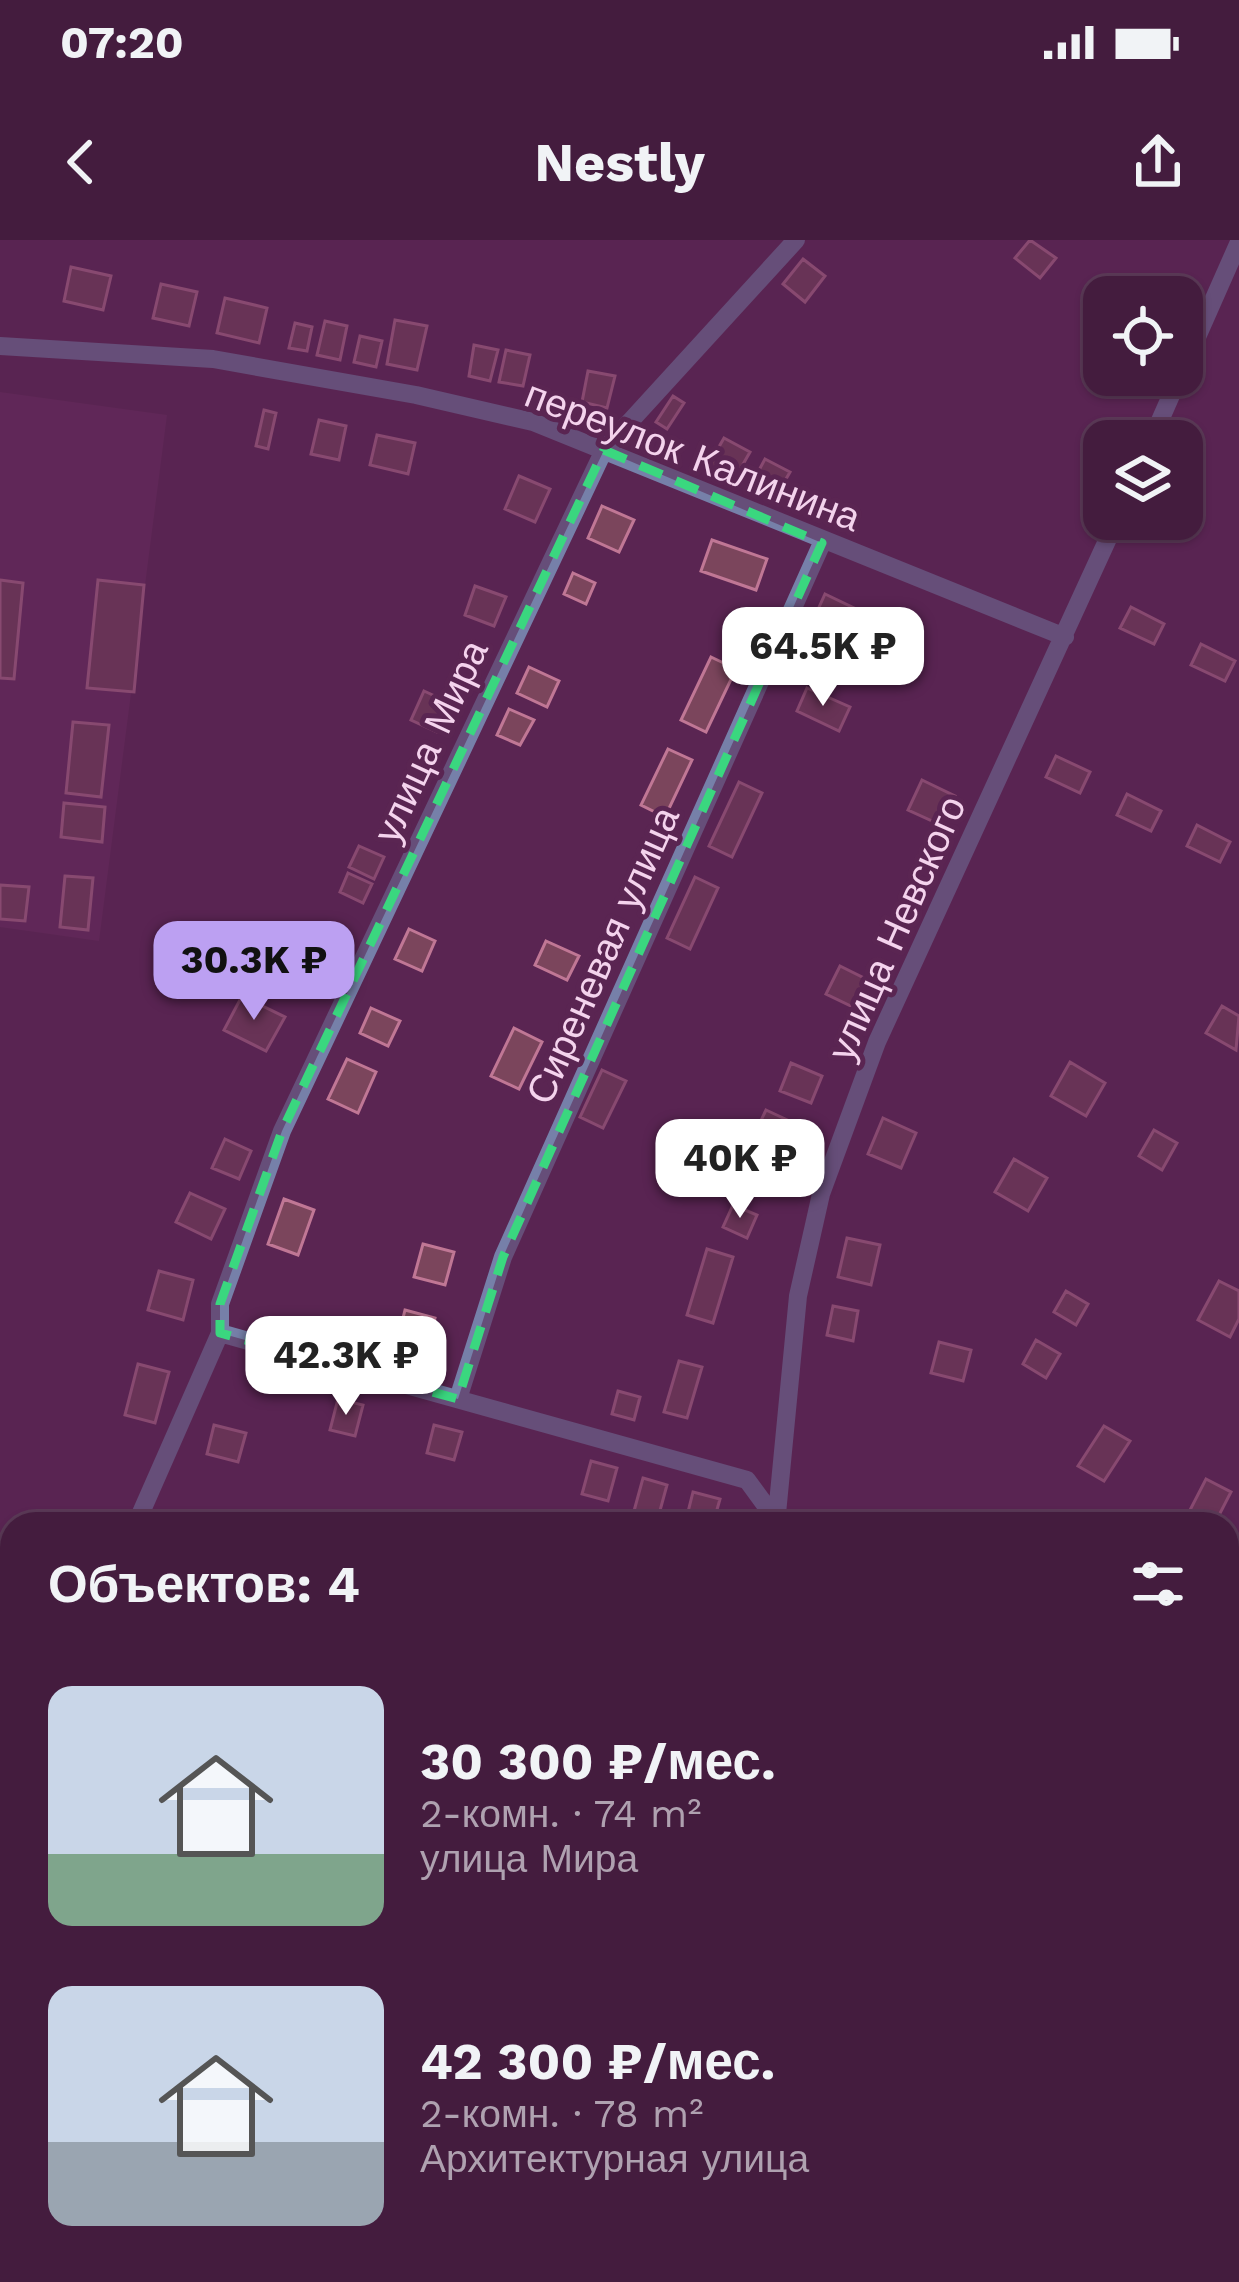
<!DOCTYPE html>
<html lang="ru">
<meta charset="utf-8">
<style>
:root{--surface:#441c3e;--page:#4b2545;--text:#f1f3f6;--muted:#afa1b0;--line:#5c3a58;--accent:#bca0f2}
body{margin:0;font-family:"Work Sans",sans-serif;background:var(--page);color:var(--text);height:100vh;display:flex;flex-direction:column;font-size:45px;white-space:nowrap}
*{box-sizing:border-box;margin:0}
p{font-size:39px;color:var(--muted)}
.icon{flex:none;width:66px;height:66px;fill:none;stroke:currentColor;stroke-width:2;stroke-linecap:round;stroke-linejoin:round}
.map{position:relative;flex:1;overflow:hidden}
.drawer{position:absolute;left:0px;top:1272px;width:1239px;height:771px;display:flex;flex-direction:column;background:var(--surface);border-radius:36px 36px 0 0;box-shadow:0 3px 9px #0004,0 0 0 3px var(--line)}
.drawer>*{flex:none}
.tools{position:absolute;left:1083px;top:36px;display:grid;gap:24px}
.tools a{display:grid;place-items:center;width:120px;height:120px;border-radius:24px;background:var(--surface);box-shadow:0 3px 9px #0004,0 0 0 3px var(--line);font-size:60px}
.price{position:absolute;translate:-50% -102px;padding:0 27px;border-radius:24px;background:#fff;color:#222;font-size:39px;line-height:78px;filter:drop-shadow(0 3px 6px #0008)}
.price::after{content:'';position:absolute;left:50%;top:72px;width:36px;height:27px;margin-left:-18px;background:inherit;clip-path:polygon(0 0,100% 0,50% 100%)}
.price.on{background:var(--accent);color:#111}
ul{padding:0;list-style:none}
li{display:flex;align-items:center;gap:36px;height:300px;padding:0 48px}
li span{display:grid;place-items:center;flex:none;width:336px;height:240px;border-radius:24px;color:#555}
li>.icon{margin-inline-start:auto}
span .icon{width:144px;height:144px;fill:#fffc;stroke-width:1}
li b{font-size:51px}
h2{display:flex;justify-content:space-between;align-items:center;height:144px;padding:0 48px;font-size:51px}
.status{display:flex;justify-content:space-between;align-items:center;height:84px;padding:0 60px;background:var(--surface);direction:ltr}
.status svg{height:33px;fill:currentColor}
header{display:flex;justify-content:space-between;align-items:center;height:156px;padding:0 48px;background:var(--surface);font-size:54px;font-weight:700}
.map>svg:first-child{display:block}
.built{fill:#682c5f}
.building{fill:#7b455c;stroke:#c07795;stroke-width:3}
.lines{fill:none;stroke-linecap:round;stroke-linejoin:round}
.minor{stroke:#7680a9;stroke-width:18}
.marked{fill:none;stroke:#3ad77f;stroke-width:9;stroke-dasharray:24 15;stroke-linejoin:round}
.labels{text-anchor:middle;stroke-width:10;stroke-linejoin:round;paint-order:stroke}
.street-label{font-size:39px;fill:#f4d3ed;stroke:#5a2552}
</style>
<div class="status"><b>07:20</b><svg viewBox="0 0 49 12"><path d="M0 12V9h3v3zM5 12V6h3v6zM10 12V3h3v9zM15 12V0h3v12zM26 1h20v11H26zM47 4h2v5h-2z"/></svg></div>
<header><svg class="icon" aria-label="back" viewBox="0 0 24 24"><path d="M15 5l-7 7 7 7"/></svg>Nestly<svg class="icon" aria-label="share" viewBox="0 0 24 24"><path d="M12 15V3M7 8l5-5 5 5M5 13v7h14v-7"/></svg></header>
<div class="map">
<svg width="1239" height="2042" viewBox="0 0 1239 2042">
<rect width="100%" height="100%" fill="#5a2552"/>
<path class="built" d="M0,152L167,175L99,701L0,687Z
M1239,1758V2042H1055L1059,2031H1227V1778Z"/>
<path class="building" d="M1030,0L1056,18L1040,38L1015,18Z
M803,19L825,36L805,62L783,44Z
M71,27L111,36L103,70L64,61Z
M161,44L197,52L189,86L153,78Z
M225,58L267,68L259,103L217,93Z
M395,80L427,86L417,130L387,124Z
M325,81L347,86L340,120L317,115Z
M295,83L312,87L307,111L289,108Z
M360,96L382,101L376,127L354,122Z
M474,105L498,110L490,141L469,136Z
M506,110L530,115L523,146L499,142Z
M588,131L615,136L607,168L582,162Z
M673,156L684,163L667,189L656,182Z
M264,170L276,173L268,209L256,206Z
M319,180L346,186L339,220L311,214Z
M377,195L415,203L408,234L370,225Z
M724,198L750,212L734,240L708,226Z
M765,219L790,232L775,258L751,245Z
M519,236L550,249L535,282L505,269Z
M602,266L634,280L619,312L588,298Z
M712,300L767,319L756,350L701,331Z
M573,333L595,343L586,364L564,354Z
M0,340L23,343L14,439L0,438Z
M98,340L144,345L134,452L87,448Z
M475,346L506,357L494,386L465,375Z
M825,354L854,368L839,399L811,385Z
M1131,367L1164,384L1154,404L1120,388Z
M813,395L841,408L829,433L802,420Z
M1201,404L1235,421L1225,441L1191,425Z
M711,417L736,429L706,492L681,480Z
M529,427L559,441L547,467L517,453Z
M807,448L850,467L839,491L797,471Z
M424,451L450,463L437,492L411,480Z
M509,469L534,480L520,505L497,495Z
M73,482L109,485L101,557L66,553Z
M668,509L692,520L665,577L641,565Z
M1056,516L1090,532L1080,553L1046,537Z
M922,540L955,556L941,585L908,570Z
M739,542L762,553L732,617L709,606Z
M1127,554L1161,571L1151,591L1117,575Z
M64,563L105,567L102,602L61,597Z
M1197,585L1230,602L1220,622L1187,606Z
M359,606L384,617L374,639L349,627Z
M348,633L372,644L363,663L340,652Z
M65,636L93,638L88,690L60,687Z
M695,637L718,648L690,709L667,698Z
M0,645L29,647L25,681L0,679Z
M409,689L435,701L422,731L395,719Z
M546,701L579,716L567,740L535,725Z
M840,726L868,740L855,768L826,754Z
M242,756L285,777L266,811L224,790Z
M1222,766L1239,776L1236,810L1206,793Z
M371,768L400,781L388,806L360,793Z
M514,788L542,802L519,849L491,836Z
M347,819L376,832L358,873L328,859Z
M1070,822L1105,843L1086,876L1051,856Z
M791,823L822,836L811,863L780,851Z
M602,830L626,841L603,888L580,877Z
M766,870L798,885L787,910L754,895Z
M883,878L916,893L901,928L868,914Z
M1154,890L1177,903L1162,930L1139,916Z
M225,899L251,911L239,939L212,928Z
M1014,919L1047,938L1028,971L995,952Z
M190,953L225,969L211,999L176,982Z
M284,959L314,970L298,1015L268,1004Z
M733,965L757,975L747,998L723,987Z
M847,998L880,1005L871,1045L838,1037Z
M423,1004L454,1012L445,1045L414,1037Z
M707,1009L733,1017L713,1083L687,1075Z
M159,1031L193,1040L183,1080L148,1070Z
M1219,1041L1239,1051V1079L1230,1097L1198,1080Z
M1066,1051L1088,1064L1076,1085L1054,1072Z
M833,1066L858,1071L853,1101L827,1095Z
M405,1070L435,1078L429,1102L399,1094Z
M1036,1100L1060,1114L1046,1138L1023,1124Z
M939,1102L971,1110L963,1141L931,1133Z
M679,1121L702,1127L687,1178L664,1172Z
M138,1124L169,1132L155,1183L125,1175Z
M618,1151L640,1157L634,1180L612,1174Z
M338,1159L363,1165L355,1196L330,1190Z
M214,1185L246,1193L238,1222L207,1214Z
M434,1185L462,1192L454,1220L427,1213Z
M1104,1186L1130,1201L1104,1241L1078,1226Z
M591,1221L617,1228L608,1261L582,1254Z
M643,1238L667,1245L658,1278L634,1271Z
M1206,1239L1231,1252L1215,1283L1190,1270Z
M693,1252L720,1259L713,1284H685Z
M12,1495V1582L0,1580V1547Z
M231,2031H264L262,2042L229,2038Z
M367,2031H404L402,2042H365Z
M560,2031H602L598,2042H583Z"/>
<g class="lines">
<path class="minor" d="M0,106L213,119L416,155L533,182L1065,397
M1182,131L1239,2
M1151,201L1180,135
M220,1093L747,1240L777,1281
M458,1159L503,1017L822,303
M136,1284L220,1093V1064L282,891L604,210L796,0
M776,1284L798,1056L821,954L877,802L1117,279
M0,1603L12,1606
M1227,1615L1239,1605
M1227,1632L1239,1637
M535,2042L539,2031"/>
</g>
<path d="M0 0H1239V2042H0ZM604,210L822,303L503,1017L458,1159L220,1093V1064L282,891Z" fill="#5a2552" fill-opacity=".55" fill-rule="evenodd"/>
<path class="marked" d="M604,210L822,303L503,1017L458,1159L220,1093V1064L282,891Z"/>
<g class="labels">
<g class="street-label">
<text transform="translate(693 215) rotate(21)" y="14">переулок Калинина</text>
<text transform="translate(430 501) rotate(-65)" y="14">улица Мира</text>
<text transform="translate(896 688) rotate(-66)" y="14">улица Невского</text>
<text transform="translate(602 715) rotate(-66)" y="14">Сиреневая улица</text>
</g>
</g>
</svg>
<div class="tools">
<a><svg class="icon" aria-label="locate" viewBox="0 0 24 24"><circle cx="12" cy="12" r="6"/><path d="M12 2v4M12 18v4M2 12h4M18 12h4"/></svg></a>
<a><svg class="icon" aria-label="layers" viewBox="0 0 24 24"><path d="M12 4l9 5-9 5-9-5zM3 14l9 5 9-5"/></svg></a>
</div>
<b class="price" style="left:823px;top:469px">64.5K ₽</b>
<b class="price on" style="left:254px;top:783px">30.3K ₽</b>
<b class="price" style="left:740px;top:981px">40K ₽</b>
<b class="price" style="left:346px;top:1178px">42.3K ₽</b>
<section class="drawer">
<h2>Объектов: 4<svg class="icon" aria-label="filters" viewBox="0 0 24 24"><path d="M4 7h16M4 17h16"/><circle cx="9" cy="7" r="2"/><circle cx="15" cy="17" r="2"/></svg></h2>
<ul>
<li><span style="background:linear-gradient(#c9d6e8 70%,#7fa58c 0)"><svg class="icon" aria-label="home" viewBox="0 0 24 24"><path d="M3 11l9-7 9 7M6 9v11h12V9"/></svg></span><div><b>30 300 ₽/мес.</b><p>2-комн. · 74 m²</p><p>улица Мира</p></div></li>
<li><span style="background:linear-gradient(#c9d6e8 65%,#9aa5b1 0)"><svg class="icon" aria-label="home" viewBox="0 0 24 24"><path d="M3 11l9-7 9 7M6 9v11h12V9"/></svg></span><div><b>42 300 ₽/мес.</b><p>2-комн. · 78 m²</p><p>Архитектурная улица</p></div></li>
</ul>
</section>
</div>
